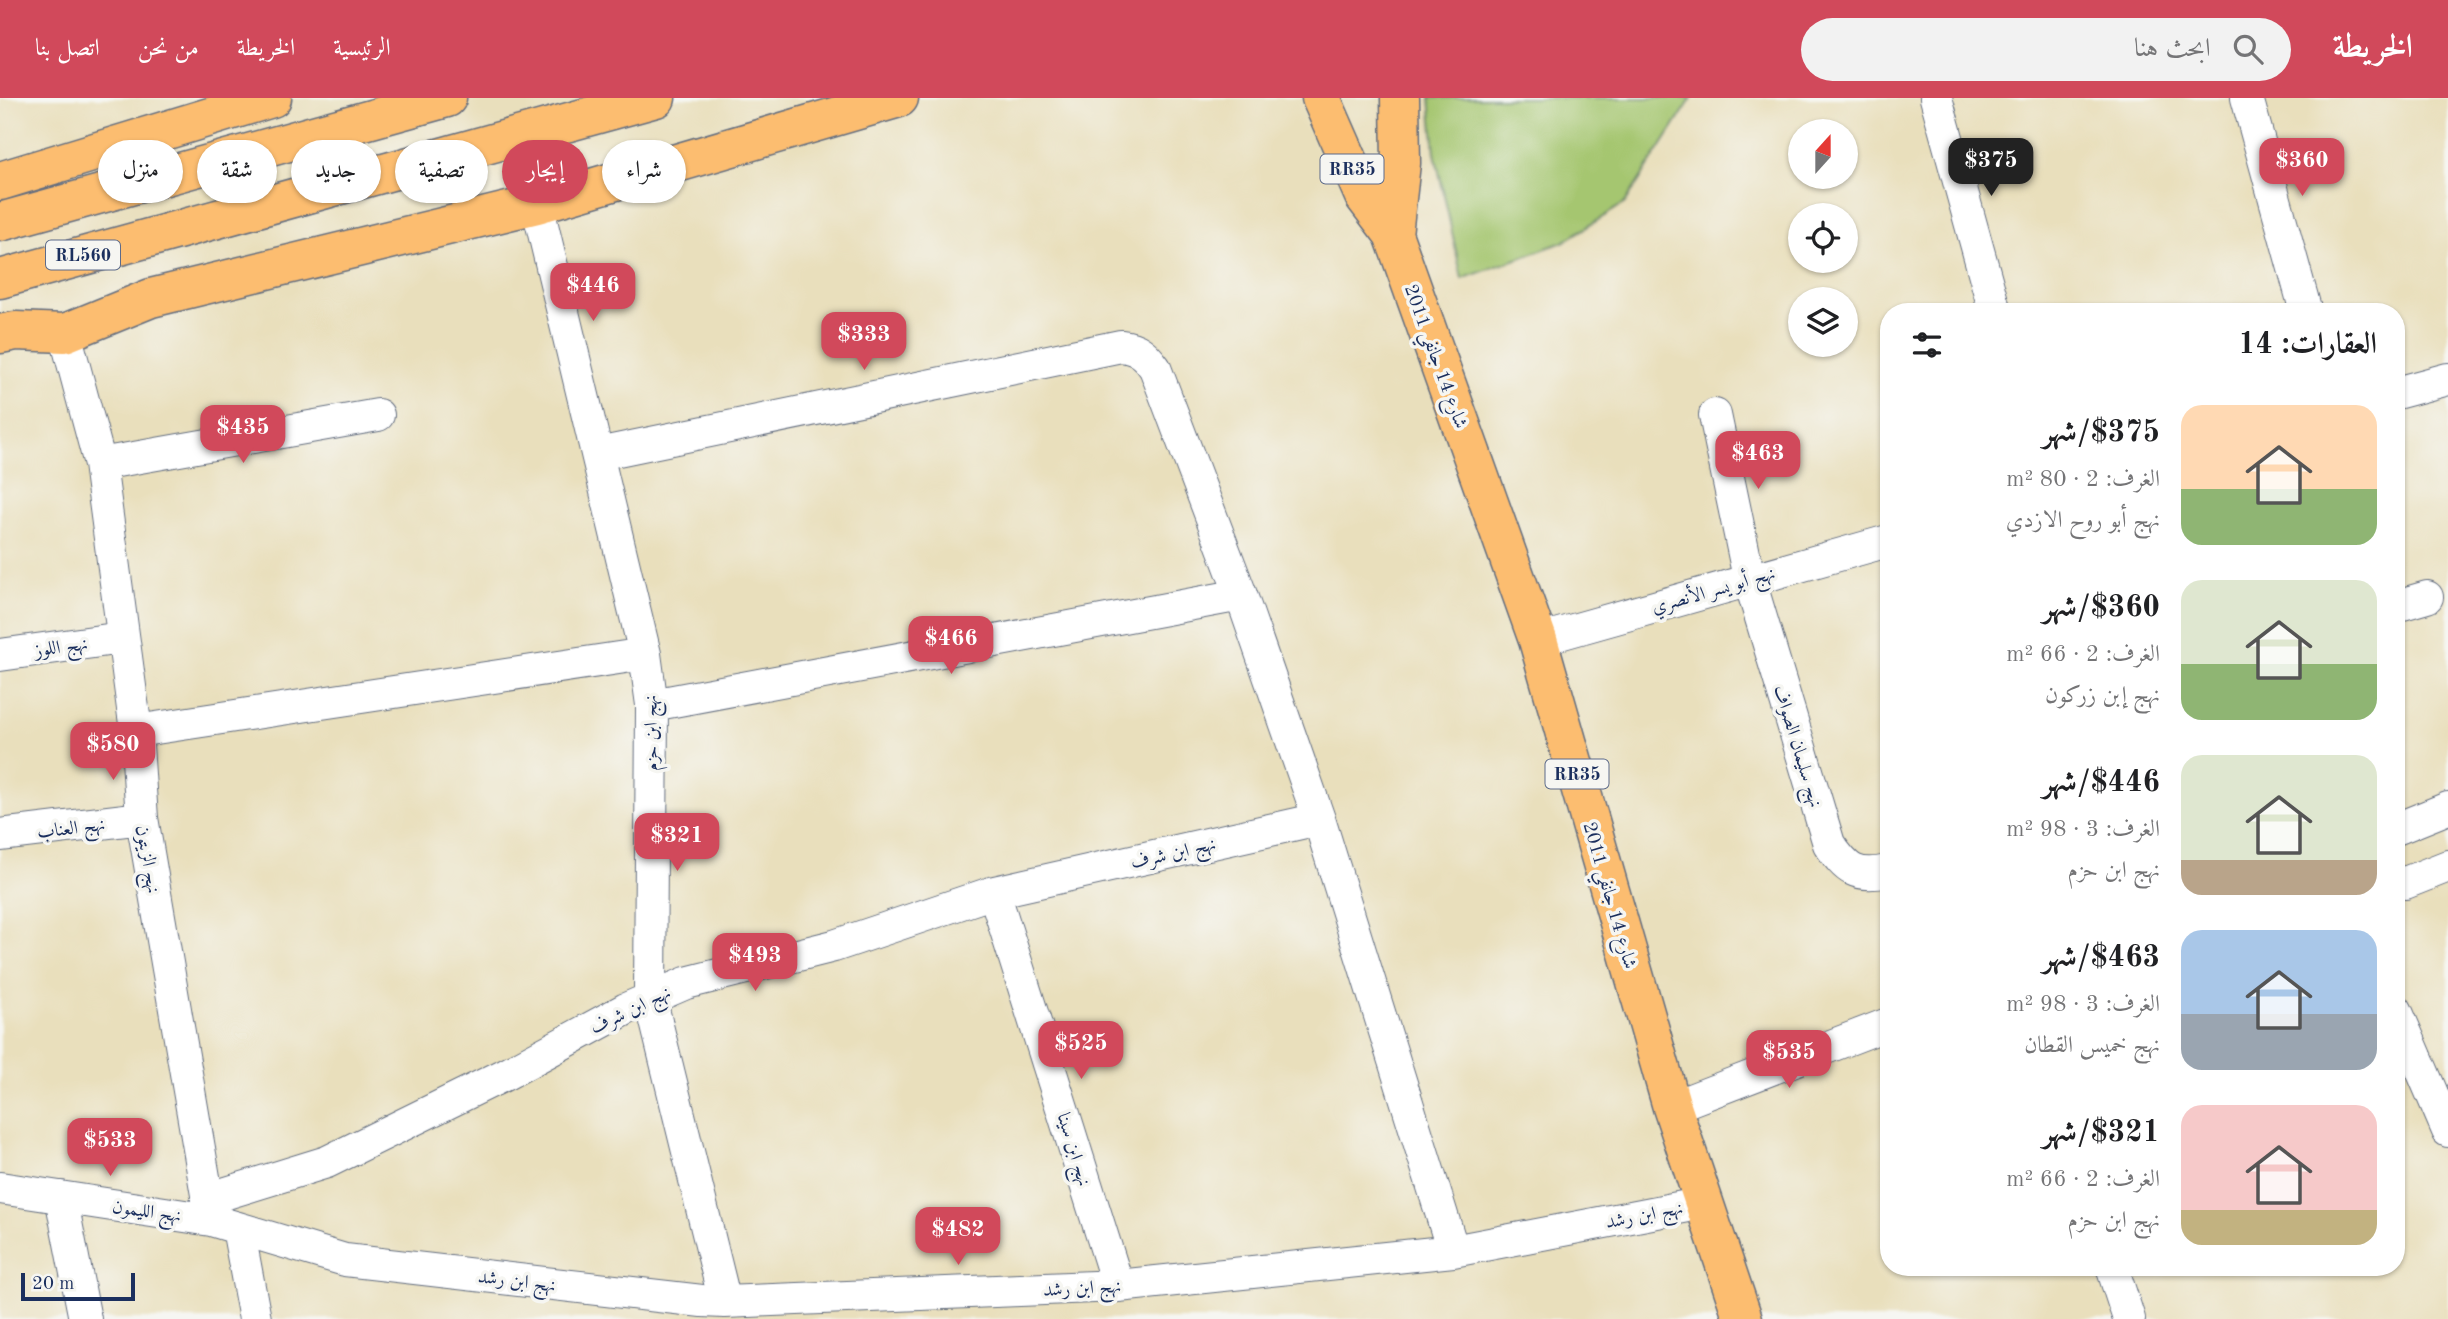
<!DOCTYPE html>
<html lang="ar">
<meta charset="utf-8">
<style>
:root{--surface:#fff;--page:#f2f2f2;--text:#202124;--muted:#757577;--accent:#d1495b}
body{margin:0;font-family:"Old Standard TT",Amiri,serif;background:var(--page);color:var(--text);direction:rtl;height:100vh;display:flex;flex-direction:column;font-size:26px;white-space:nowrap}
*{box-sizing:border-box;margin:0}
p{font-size:23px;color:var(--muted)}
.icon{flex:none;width:38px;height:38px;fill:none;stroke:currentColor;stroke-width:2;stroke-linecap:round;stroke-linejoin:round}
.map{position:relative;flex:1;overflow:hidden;direction:ltr}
.sheet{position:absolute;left:1880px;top:205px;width:525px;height:973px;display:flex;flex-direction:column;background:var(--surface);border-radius:28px;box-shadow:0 2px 5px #0004;direction:rtl}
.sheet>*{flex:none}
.top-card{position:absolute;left:21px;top:42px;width:665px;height:63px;direction:rtl;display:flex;gap:14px}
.needle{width:46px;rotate:21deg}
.controls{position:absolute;left:1788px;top:21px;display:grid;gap:14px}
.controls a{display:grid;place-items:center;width:70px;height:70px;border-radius:50%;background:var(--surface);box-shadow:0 2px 5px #0004;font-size:35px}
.scale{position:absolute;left:21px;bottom:18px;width:114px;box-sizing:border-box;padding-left:7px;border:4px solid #1b2f5e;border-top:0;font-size:19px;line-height:24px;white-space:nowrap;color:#1b2f5e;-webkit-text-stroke:5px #f6f6f2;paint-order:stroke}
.price{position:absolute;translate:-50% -60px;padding:0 16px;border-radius:14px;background:var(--accent);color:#fff;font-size:23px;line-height:46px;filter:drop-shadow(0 2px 4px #0008)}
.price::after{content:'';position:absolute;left:50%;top:42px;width:21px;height:16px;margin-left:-10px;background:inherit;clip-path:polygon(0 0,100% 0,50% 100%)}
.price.selected{background:#222;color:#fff}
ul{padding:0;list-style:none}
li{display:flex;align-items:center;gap:21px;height:175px;padding:0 28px}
li span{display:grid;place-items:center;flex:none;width:196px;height:140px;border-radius:21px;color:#555}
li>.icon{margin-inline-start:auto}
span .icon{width:84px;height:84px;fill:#fffc;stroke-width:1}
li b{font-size:30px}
h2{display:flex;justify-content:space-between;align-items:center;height:84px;padding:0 28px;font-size:30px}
.pill{padding:0 24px;border-radius:32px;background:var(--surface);box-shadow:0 2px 5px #0004;font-size:24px;line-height:63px}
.pill.selected{background:var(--accent);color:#fff}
header{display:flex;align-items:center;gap:42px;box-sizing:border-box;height:98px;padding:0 35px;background:var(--accent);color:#fff}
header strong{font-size:33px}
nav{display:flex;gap:38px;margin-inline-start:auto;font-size:24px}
.search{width:490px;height:63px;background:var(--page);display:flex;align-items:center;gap:18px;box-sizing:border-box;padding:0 24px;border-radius:38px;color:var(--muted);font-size:26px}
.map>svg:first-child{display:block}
.green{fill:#a5c66f;stroke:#607a66;stroke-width:2}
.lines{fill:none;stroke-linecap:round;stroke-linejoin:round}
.street-casing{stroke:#636d7f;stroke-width:34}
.primary-casing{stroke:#636d7f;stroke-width:41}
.highway-casing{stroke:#636d7f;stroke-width:41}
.street{stroke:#fff;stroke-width:32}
.primary{stroke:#fcbd6f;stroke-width:38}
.highway{stroke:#fcbd6f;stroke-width:38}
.labels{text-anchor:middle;stroke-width:7;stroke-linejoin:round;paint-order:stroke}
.shield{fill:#f6f6f2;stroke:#5d6b8a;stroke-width:2}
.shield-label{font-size:18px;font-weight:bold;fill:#1b2f5e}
.street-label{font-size:19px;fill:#1b2f5e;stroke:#f6f6f2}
</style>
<header>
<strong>الخريطة</strong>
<div class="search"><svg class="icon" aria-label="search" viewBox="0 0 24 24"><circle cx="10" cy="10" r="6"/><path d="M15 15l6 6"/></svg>ابحث هنا</div>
<nav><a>الرئيسية</a><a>الخريطة</a><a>من نحن</a><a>اتصل بنا</a></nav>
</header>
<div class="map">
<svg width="2448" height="1221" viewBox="0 0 2448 1221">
<rect width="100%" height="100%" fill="#f6f6f2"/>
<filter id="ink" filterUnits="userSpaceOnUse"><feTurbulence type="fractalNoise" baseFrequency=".0143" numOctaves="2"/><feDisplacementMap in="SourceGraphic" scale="14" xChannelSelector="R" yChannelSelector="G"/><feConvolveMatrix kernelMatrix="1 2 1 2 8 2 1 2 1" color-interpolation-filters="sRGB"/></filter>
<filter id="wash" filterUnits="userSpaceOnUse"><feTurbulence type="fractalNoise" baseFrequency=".00686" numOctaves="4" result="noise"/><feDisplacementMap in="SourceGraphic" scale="28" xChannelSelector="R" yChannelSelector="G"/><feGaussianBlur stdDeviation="1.57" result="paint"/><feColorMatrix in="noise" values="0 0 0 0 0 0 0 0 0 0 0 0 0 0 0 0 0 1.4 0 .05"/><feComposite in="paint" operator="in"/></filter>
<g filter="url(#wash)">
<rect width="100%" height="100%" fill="#e9dfbc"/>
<path class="green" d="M1430,0H1692L1625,105L1563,144L1462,181L1435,55Z"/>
</g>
<g filter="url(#ink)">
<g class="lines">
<g class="street-casing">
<path id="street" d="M1936,0L1995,214
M2247,0L2306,214
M537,106L645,556L652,607L650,899L725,1204
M65,235L100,366L136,633L142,720L211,1120
M2396,295L2448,281
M1715,317L1749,480L1829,746C1847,772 1856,780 1888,773
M598,356L1121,248C1138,250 1145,256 1155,270L1241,497L1319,721L1453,1153
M100,366L378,317
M2396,508L2427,499
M1538,542L1888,443
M0,557L122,540
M652,607L1241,497
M136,633L645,556
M2396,731L2448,710
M0,737L142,720
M2396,783L2405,785L2448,768
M994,794L1118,1188
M2396,912L2448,1033
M1672,1009L1888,926
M0,1090L211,1122L345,1162L702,1203L725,1204L1118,1188L1453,1153L1704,1105
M61,1099L85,1221
M207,1101L327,1064L506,976L626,911L686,885L834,848L994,794L1319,721
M238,1130L255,1221
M2112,1169L2129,1221"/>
</g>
<g class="primary-casing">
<path id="primary" d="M1321,0L1364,98L1393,136L1538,542L1672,1009L1743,1221
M1393,136L1401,65L1400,0"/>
</g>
<g class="highway-casing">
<path id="highway" d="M0,83L272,0
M0,124L447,0
M0,181L656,0
M0,236L16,233L65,235L151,200L537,106L899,0"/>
</g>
<use href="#street" class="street"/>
<use href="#primary" class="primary"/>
<use href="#highway" class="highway"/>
</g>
</g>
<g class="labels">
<g class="shield">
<rect x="1320.5" y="56.5" width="63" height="29" rx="5"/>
<rect x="46" y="142.5" width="74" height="29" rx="5"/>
<rect x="1545.5" y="661.5" width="63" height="29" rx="5"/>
</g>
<g class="shield-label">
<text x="1352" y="77">RR35</text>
<text x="83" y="163">RL560</text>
<text x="1577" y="682">RR35</text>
</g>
<g class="street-label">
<text transform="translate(1437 258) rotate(70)" y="7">شارع 14 جانفي 2011</text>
<text transform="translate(1713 491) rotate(-16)" y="7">نهج أبو يسر الأنصري</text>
<text transform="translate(61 548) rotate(-8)" y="7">نهج اللوز</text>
<text transform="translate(650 635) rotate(-91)" y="7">نهج ابن حزم</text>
<text transform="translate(1799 648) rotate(73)" y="7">نهج سليمان الصواف</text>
<text transform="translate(71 729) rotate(-7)" y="7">نهج العناب</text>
<text transform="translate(1173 754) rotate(-13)" y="7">نهج ابن شرف</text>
<text transform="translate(149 761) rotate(80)" y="7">نهج الزيتون</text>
<text transform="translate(1611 797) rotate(74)" y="7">شارع 14 جانفي 2011</text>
<text transform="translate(630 911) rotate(-26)" y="7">نهج ابن شرف</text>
<text transform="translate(1075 1051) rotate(73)" y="7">نهج ابن سينا</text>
<text transform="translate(147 1112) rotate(8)" y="7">نهج الليمون</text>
<text transform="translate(1644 1116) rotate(-11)" y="7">نهج ابن رشد</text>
<text transform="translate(517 1182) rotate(7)" y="7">نهج ابن رشد</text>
<text transform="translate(1082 1189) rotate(-3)" y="7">نهج ابن رشد</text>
</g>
</g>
</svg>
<div class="controls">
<a><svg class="needle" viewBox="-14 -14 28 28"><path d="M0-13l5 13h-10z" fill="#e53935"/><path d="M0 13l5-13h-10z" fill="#757577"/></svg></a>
<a><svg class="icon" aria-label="locate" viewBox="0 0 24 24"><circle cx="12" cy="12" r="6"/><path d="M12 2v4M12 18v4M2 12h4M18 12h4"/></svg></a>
<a><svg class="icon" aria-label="layers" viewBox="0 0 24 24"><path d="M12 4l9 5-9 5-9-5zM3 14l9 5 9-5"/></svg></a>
</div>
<div class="scale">20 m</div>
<b class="price selected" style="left:1991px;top:100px">$375</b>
<b class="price" style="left:2302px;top:100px">$360</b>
<b class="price" style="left:593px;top:225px">$446</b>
<b class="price" style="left:864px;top:274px">$333</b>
<b class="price" style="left:243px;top:367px">$435</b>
<b class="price" style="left:1758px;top:393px">$463</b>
<b class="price" style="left:951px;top:578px">$466</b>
<b class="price" style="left:113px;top:684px">$580</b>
<b class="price" style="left:677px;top:775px">$321</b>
<b class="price" style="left:755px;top:895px">$493</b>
<b class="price" style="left:1081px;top:983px">$525</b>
<b class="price" style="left:1789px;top:992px">$535</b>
<b class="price" style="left:110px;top:1080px">$533</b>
<b class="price" style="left:958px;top:1169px">$482</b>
<div class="top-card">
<a class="pill">شراء</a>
<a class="pill selected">إيجار</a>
<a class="pill">تصفية</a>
<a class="pill">جديد</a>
<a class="pill">شقة</a>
<a class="pill">منزل</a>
</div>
<section class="sheet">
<h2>العقارات: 14<svg class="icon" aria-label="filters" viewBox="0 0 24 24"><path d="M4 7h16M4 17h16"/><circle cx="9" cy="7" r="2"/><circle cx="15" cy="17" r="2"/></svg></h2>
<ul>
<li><span style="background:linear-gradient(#ffd9b3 60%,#8fb573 0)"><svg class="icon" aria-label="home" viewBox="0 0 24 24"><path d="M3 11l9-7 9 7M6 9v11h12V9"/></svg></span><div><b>$375/شهر</b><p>الغرف: 2 · 80 m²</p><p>نهج أبو روح الازدي</p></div></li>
<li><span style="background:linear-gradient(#dfe7d0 60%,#8fb573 0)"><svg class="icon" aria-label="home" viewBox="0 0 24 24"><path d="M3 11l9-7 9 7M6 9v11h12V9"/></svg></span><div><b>$360/شهر</b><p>الغرف: 2 · 66 m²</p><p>نهج إبن زركون</p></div></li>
<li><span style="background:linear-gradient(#dfe7d0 75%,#b9a48a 0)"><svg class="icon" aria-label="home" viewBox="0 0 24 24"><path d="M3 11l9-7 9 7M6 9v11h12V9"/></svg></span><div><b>$446/شهر</b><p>الغرف: 3 · 98 m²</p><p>نهج ابن حزم</p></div></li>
<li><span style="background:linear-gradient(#a9c7e8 60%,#9aa5b1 0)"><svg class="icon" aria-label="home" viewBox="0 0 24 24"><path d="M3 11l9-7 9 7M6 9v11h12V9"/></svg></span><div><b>$463/شهر</b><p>الغرف: 3 · 98 m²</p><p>نهج خميس القطان</p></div></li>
<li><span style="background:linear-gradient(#f6c9c9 75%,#c2b280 0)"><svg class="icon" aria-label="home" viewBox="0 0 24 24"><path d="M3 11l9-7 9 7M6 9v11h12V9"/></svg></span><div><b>$321/شهر</b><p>الغرف: 2 · 66 m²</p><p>نهج ابن حزم</p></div></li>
</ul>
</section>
</div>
